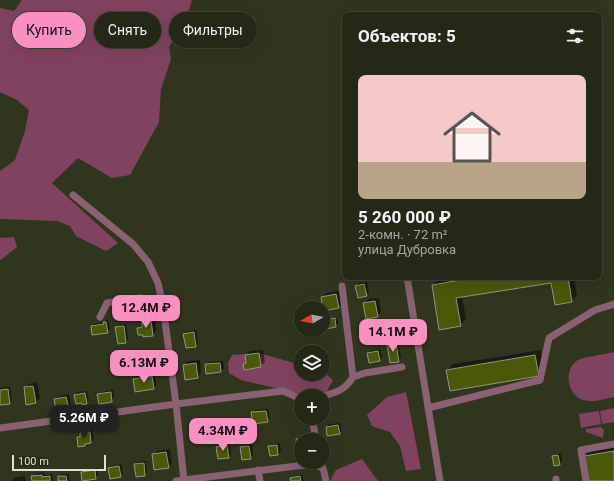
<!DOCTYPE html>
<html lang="ru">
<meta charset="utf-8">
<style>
:root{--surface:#242816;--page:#2c301f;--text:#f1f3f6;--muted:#a3a6a1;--line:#414435;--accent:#fc8fc1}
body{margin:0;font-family:Roboto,sans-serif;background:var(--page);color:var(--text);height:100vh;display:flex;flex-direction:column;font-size:15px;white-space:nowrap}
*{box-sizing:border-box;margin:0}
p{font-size:13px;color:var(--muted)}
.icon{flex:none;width:22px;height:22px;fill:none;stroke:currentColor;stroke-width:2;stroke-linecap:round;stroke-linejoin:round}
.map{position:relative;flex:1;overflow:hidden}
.drawer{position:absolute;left:342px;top:12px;width:260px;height:268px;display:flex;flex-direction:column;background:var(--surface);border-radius:8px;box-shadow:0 4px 16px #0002,0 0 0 1px var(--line)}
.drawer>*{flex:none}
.hud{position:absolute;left:12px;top:12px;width:270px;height:36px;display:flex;gap:8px}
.needle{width:26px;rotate:261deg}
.buttons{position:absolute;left:294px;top:301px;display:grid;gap:8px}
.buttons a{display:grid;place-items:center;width:36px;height:36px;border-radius:50%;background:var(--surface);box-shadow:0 4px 16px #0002,0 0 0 1px var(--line);font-size:20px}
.scale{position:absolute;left:12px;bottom:10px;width:94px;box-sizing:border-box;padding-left:4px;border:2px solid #dde2d3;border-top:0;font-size:11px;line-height:14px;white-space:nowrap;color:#dde2d3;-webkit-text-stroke:3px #262c14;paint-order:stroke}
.price{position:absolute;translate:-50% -34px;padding:0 9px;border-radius:8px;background:var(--accent);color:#111;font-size:13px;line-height:26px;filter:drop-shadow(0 1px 2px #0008)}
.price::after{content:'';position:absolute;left:50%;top:24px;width:12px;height:9px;margin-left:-6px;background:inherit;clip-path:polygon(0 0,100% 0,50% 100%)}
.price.active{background:#222;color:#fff}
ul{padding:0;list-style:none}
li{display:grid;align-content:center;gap:8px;height:212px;padding:0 16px}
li+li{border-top:1px solid var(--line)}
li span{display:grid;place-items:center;height:124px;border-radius:8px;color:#555}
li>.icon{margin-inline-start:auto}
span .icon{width:72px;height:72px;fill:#fffc;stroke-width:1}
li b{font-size:17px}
h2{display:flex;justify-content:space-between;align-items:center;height:48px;padding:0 16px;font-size:17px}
.pill{padding:0 14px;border-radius:18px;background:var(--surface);box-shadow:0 4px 16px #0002,0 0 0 1px var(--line);font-size:14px;line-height:36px}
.pill.active{background:var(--accent);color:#111}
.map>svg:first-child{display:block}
.green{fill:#80435f}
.shadow{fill:#0007}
.building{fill:#495909;stroke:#8f987c}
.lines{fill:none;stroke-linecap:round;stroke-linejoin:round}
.minor{stroke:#896172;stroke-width:7}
</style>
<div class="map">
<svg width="614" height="481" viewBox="0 0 614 481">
<rect width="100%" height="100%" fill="#30361e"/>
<path class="green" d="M22,0H192L186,19L169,47L171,59L161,89L159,122L130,175L112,178L78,158L52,183L118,243L106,251L76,236L70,226L57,221L0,219V171L15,160L25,131L29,110L17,100L0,92V8L14,11Z
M14,237L17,247L2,259L0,260V238Z
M614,352V397C604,399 593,403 583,400C567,395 563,369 578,360C583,357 607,354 614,352Z
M259,353L301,365V374H323V372L333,380L327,391L306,395L241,380L229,373L228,363L232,355Z
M406,392L421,469L406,471L400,446L390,432L372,426L367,415L387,397Z
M614,408V422L602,424L600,411Z
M599,411L601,424L581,428L579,414Z
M601,427L604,430L603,438L586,432V429Z
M362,459L378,481H330L336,470Z"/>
<path class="shadow" d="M452,277H574L577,295L571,301L552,281L462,296L466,319L460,325L433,285L439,279Z
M367,282L369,292L367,295L356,286L359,283Z
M340,291L343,303L338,307L322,298L326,293Z
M379,298L381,312L377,316L365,303L369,299Z
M155,317L156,331L152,335L144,333L138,328L147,318Z
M327,319V321L338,319V324L336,326L325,321Z
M107,320H108L110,329L107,332L92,326L94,324L105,322Z
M126,324L128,339L126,342L119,343L116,327L119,325Z
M196,330L198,343L195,346L185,334L187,332Z
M398,341L401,358L398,361L389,345L391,342Z
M380,349L382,357L379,360L368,353L370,351Z
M263,350L265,362L260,366L244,364L247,361L246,355L250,351Z
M541,350L544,369L538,375L447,370L453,364Z
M200,360L201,373L197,377L184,365L188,361Z
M223,361L224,368L221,371L207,373L206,365L208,362Z
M155,374L156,386L154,388L135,391L134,379L136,376Z
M37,382L40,398L36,402L25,388L29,384Z
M10,387L12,400L10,403L0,404V388Z
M113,390L114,398L112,401L99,394L101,392Z
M87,391L89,401L86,403L75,395L78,392Z
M69,394L71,406L68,408L55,399L57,397Z
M268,409L270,418L267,421L252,413L255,410Z
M340,423L342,431L339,433L328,435L327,427L329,424Z
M207,425L208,436L206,438L195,429L198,426Z
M92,430L94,439L91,442H88L85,445L78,438L83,431Z
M310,435L311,440H301V451L297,439L300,437Z
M229,443L231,454L229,457L217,447L220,444Z
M280,443L281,451L278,454L270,455L269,446L272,444Z
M252,444L253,455L251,458L241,448L244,445Z
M614,448V481L585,456L589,452Z
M170,449L172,463L168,467L153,455L157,451Z
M561,453L562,461L560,464L553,457L556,454Z
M146,461L147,472L145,475L135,464L138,462Z
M122,464L123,474L120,476L109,468L112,466Z
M98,468V476L96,478L82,472L84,470Z
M44,472V475L52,474L53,481H33L32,476L35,474Z
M61,474H69V481H59V477Z
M302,474L304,481H292L291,478L294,476Z
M25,476L26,481H12L14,478Z"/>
<path class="building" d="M478,277H568L572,302L555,305L551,283L456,298L461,326L439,330L432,285Z
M364,284L367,296L358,298L355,286Z
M336,294L339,308L323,311L321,297Z
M375,301L378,317L366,319L363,303Z
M335,318L336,327L326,329L324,320Z
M151,320L153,336L143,337V335H138L137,328L142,327V321Z
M103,322H106L108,333L92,335L91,326L104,324Z
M124,326L126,343L118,344L115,327Z
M194,332L196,347L186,348L183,334Z
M396,343L399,362L390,363L387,344Z
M378,351L380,361L369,363L367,353Z
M259,353L261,367L244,370L243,364L246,363L245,355Z
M535,355L539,376L450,391L446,370Z
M196,363L198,378L185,380L183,365Z
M220,363L221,372L206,374L205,364Z
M152,376L154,389L135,392L133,379Z
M33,386L36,403L26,405L24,387Z
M8,389L10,404L0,405V390Z
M111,392L112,402L99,404L97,394Z
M85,393L87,404L82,405V403L76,404L74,395Z
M66,397L69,409L56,411L54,399Z
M266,411L268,422L253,424L251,412Z
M338,425L340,434L327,436L326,427Z
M205,427L206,439L200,441H198L196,437L197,433L195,434L194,429Z
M90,432L91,443L85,444V446L78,447L77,437H80V433Z
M308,437V440H301V452L298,453L296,439Z
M227,445L229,458L218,459L216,447Z
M277,445L278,455L270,456L268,446Z
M249,446L251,459L242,460L240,447Z
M614,451V481H588L584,456Z
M166,452L169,468L154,470L152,454Z
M558,455L560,465L554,466L552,456Z
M144,463L145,476L136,477L134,464Z
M119,466L121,477L110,479L108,468Z
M95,470L96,479L82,481L81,472Z
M42,475V477L50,476V481H32L31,476Z
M58,476H66L67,481H58Z
M300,476L301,481H291L290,478Z"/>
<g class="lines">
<path class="minor" d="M73,195L133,244L148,262L158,283L163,306
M407,277L440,481
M100,317L107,303L140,298L155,300L163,306L176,404L184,481
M353,377L365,373L402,367
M323,396C337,392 345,390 353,377L342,286
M428,408L540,380L549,338L595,310L614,304
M312,418L316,440
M0,428L176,404L283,391L301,399
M258,470L260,481
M556,479V481
M176,481L313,464L323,468L326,481
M586,481L581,450L614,444"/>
</g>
</svg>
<div class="buttons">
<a><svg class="needle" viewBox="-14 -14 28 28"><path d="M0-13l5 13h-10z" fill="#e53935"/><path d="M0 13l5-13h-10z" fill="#a3a6a1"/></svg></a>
<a><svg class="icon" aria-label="layers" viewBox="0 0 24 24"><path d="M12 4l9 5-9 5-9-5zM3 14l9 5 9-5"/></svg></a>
<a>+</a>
<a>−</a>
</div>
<div class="scale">100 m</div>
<b class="price" style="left:146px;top:329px">12.4M ₽</b>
<b class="price" style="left:393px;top:353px">14.1M ₽</b>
<b class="price" style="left:144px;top:384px">6.13M ₽</b>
<b class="price active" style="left:84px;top:439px">5.26M ₽</b>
<b class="price" style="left:223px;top:452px">4.34M ₽</b>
<div class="hud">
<a class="pill active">Купить</a>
<a class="pill">Снять</a>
<a class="pill">Фильтры</a>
</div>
<section class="drawer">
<h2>Объектов: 5<svg class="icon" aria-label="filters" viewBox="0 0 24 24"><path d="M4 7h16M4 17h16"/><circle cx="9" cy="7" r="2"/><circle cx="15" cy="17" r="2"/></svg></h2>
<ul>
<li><span style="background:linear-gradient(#f6c9c9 70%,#b9a48a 0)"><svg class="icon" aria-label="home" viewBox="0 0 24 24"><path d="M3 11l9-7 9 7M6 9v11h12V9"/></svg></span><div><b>5 260 000 ₽</b><p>2-комн. · 72 m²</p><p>улица Дубровка</p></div></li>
</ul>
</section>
</div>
